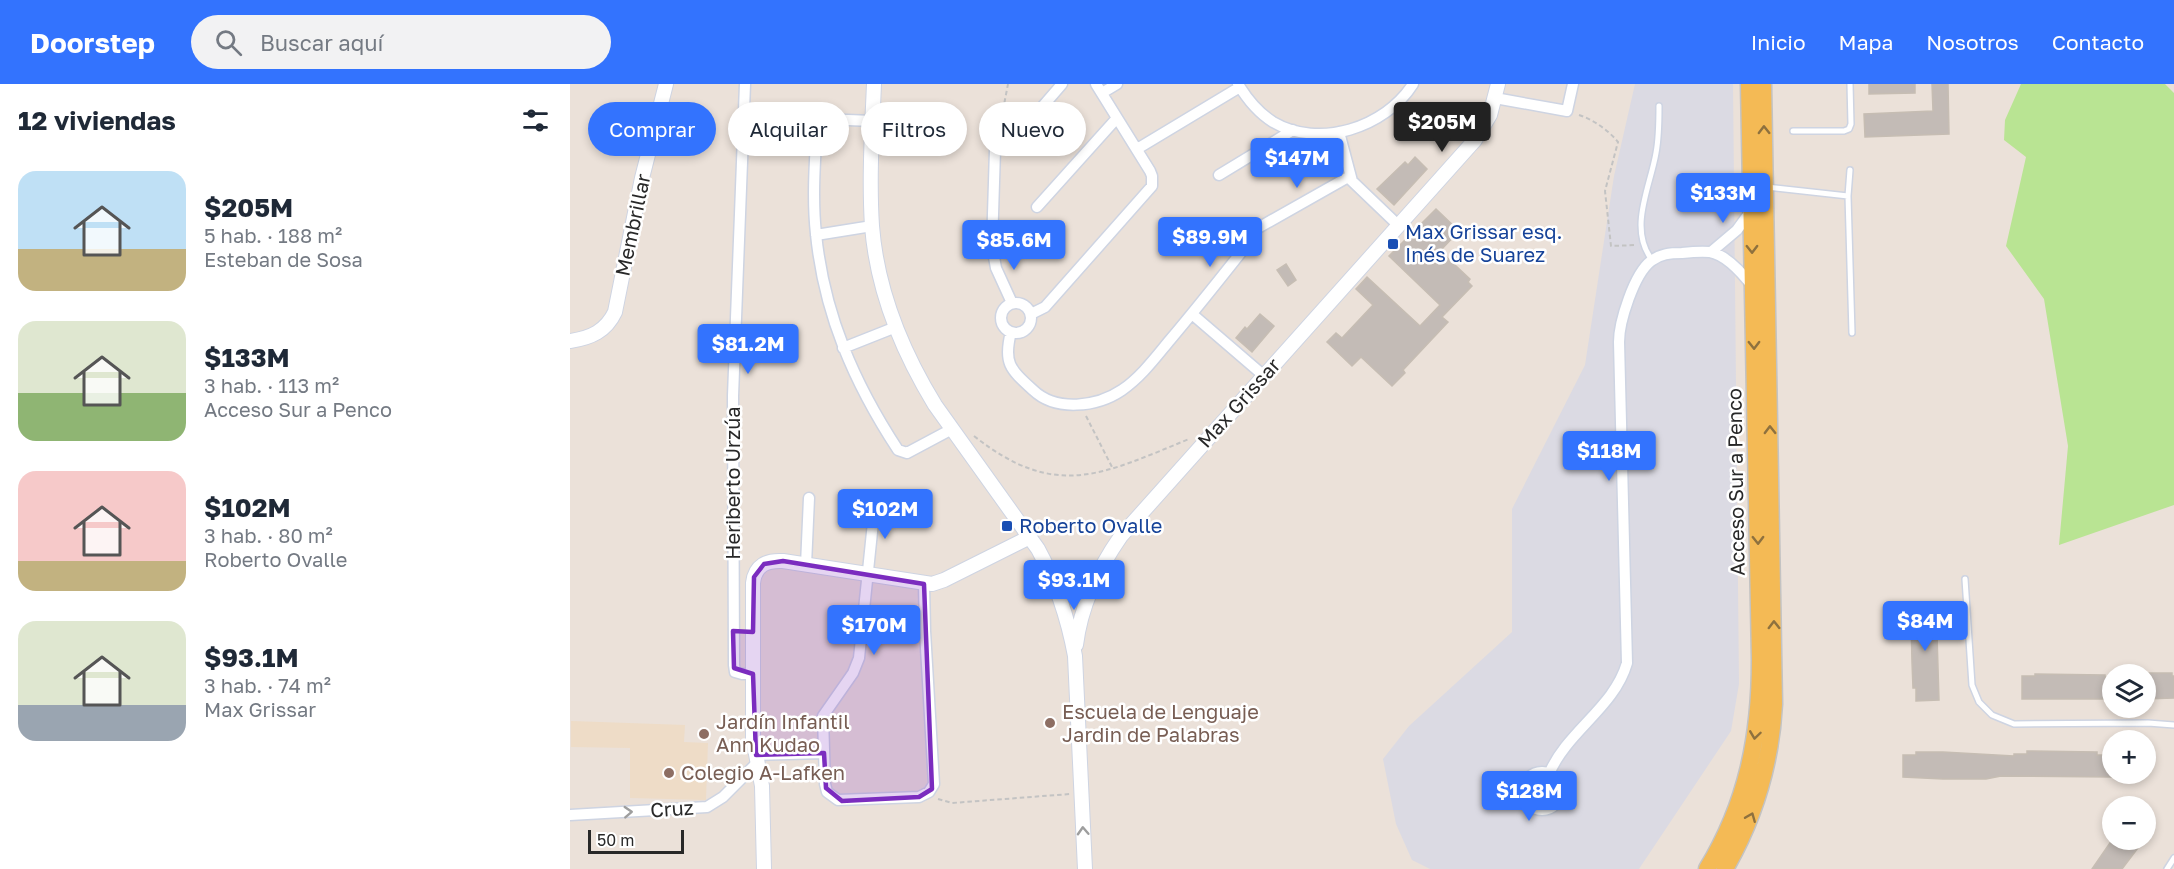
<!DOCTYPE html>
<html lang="es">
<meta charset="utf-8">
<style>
:root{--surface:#fff;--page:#f2f2f3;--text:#1f2937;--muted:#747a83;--accent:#3373fe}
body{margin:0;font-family:"Golos Text",sans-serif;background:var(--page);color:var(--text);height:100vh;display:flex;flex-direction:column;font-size:22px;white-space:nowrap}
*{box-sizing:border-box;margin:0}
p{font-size:20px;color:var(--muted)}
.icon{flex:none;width:33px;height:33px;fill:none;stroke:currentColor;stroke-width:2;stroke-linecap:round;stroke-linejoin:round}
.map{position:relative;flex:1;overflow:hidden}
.sheet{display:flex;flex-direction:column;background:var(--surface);width:570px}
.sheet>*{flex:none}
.top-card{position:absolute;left:18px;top:18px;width:570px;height:54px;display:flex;gap:12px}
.controls{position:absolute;left:1532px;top:580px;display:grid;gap:12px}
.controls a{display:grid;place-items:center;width:54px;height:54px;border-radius:50%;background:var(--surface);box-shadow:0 3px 9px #0003;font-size:30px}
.scale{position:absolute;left:18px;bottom:15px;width:96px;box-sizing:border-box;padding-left:6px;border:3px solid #282828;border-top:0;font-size:16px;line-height:21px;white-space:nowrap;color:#282828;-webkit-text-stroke:4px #fff;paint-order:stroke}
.price{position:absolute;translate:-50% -51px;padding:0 14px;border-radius:6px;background:var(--accent);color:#fff;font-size:20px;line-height:39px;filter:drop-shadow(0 2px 3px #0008)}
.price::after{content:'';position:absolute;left:50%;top:36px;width:18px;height:14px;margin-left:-9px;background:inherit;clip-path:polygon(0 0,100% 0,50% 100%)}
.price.selected{background:#222;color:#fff}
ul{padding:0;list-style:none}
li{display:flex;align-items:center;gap:18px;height:150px;padding:0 18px}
li span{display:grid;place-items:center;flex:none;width:168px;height:120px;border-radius:18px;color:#555}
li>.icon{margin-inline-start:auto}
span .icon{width:72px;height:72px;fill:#fffc;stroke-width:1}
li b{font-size:26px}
h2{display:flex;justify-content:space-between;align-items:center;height:72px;padding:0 18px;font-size:26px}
.tag{padding:0 21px;border-radius:27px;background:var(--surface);box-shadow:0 3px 9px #0003;font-size:21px;line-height:54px}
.tag.selected{background:var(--accent);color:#fff}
header{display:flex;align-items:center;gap:36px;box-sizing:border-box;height:84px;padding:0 30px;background:var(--accent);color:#fff}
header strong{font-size:28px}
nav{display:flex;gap:33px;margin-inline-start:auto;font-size:21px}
.search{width:420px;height:54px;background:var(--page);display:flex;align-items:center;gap:15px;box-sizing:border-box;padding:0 21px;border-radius:33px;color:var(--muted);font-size:22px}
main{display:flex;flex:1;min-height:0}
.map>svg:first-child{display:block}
.industrial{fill:#dbdae3}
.education{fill:#eedcc7}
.green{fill:#b9e493}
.building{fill:#c3bbb6;stroke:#c6bdb3;stroke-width:1.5}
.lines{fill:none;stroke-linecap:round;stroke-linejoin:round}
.service-casing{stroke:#ced4e2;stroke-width:8}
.minor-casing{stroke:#ced4e2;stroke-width:13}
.tertiary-casing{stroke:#ced4e2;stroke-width:16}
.primary-casing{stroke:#c3c3c3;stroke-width:19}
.path{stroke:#c3c3c3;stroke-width:2;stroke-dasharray:4.5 3;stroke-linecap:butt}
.service{stroke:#fff;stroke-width:5}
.minor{stroke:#fff;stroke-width:10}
.tertiary{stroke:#fff;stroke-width:14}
.primary{stroke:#f4ba55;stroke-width:16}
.oneway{stroke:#8e713e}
.oneway2{stroke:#9e9e9e}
.marked{fill:#7b2cbf;fill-opacity:0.2;stroke:#7b2cbf;stroke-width:4.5;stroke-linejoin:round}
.transit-dot{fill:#1a4fb4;stroke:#fff;stroke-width:2}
.education-dot{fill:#8d6e63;stroke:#fff;stroke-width:2}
.labels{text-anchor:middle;stroke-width:5;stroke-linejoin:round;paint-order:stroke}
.street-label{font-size:20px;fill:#282828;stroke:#fff}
.transit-label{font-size:20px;fill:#164399;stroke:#fff;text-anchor:start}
.education-label{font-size:20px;fill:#785e54;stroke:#fff;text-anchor:start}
</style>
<header>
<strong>Doorstep</strong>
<div class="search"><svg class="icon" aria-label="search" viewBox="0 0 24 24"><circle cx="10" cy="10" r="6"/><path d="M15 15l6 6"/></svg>Buscar aquí</div>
<nav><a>Inicio</a><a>Mapa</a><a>Nosotros</a><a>Contacto</a></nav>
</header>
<main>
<section class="sheet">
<h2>12 viviendas<svg class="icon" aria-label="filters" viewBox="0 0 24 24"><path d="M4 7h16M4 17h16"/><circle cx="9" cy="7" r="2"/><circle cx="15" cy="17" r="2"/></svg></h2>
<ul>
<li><span style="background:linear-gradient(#bfe0f5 65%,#c2b280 0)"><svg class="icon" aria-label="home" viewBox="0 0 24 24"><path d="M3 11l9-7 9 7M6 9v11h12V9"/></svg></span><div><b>$205M</b><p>5 hab. · 188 m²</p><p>Esteban de Sosa</p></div></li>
<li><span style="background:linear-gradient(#dfe7d0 60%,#8fb573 0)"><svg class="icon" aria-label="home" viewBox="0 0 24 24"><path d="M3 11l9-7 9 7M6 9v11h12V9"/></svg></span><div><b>$133M</b><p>3 hab. · 113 m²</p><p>Acceso Sur a Penco</p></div></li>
<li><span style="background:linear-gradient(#f6c9c9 75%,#c2b280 0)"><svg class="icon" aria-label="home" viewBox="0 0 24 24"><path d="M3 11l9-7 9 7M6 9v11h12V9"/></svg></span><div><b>$102M</b><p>3 hab. · 80 m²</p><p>Roberto Ovalle</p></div></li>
<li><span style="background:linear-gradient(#dfe7d0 70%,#9aa5b1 0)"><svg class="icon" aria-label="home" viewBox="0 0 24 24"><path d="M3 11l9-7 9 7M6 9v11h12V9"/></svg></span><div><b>$93.1M</b><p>3 hab. · 74 m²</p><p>Max Grissar</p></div></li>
</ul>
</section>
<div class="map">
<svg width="1604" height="785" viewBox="0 0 1604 785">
<rect width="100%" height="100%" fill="#ebe1d9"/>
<path class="industrial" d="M1065,0H1163L1169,600L1161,647L1069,785H860L842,776L826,740L813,675L839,642L942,548V425L1015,281L1044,92Z"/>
<path class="education" d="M1,637L115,641L114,658L138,659L136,716L60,714V664L1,663Z"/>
<path class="green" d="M1451,0H1595L1604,9V421L1489,461L1498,362L1474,215L1436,162L1456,73L1434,56L1435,36Z"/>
<path class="building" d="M1299,0H1345V9L1299,10Z
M1362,0H1378L1379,50L1295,53L1294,30L1363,27Z
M845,73L857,85L824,121L807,105L835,78L838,81Z
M866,125L889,147L870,167L900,195L898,198L902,202L872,233L878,238L833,286L835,289L822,302L791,273L782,282L757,258L766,249L772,254L803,221L786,205L797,193L850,242L870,221L819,172Z
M716,180L726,196L718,202L707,186Z
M690,230L704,242L682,268L666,254L675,243L677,245Z
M1343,519H1366L1369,616L1346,617V604H1343L1342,578L1341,534H1344Z
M1575,589H1602V592H1604V614L1575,615Z
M1465,590L1535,591V593H1542V615H1452V592H1465Z
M1457,667L1527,668V671H1542V693L1431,692L1416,695H1373L1333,693V671H1346V668H1373L1444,672V670H1457Z
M1542,756H1574L1552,785H1522Z"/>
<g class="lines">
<g class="service-casing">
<path id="service" d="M1223,47H1274L1279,45L1281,40L1280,0
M1280,86L1278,112L1282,249
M1197,103L1278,112
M1082,176C1058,144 1080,104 1086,69C1089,53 1089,38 1089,22
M1395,495L1402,601L1409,618L1422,631L1444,640L1578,639L1604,641
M1597,785L1604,774"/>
</g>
<g class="minor-casing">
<path id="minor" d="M175,0L163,312L164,581L165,588L172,590H183
M668,0C677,15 687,28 703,38C749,65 815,44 843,0
M532,9L547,0
M925,14L997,27L1003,0
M426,34L422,162L426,184L442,219
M303,37L252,35L247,40C245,76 242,114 246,150C254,230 284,299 328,366L337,369L382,345
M769,48L782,97L828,141
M448,51L492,0
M567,65L670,3
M649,91L723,46
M467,123L547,34
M688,144L780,92
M246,151L302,142
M1141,168L1167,146L1180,128
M431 234a15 15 0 1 1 30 0a15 15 0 1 1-30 0Z
M461,230L475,223L582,102V92L580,87L526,0
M622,230L693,291
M441,248C433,279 440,285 463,306C486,328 527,323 552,306C571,293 585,274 600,256C627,224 654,190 680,157
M273,264L326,243
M305,419L289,574L283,589L253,632L255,700L257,708L268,716L349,713L359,708L364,700L355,547L354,500
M236,481L239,414
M186,671L254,669
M953 707a19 19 0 1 1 38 0a19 19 0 1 1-38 0Z
M979,690C997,647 1044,624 1057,579L1049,258C1049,238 1064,190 1081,177C1090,170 1100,169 1112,169C1121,168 1131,167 1140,168C1157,171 1173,190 1183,203
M0,731L137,723L153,713L187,679"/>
</g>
<g class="tertiary-casing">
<path id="tertiary" d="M304,0C302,47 299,95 302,142C307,206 332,267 365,321L468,465C486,498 498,535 505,572L515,785
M0,257C21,254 36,247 45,228L72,94L96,0
M486,504L504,511L521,504
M506,561C511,521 528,485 551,452L905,56L920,31L928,0
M194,785L192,702L183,654V499C185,481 197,476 213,477L362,500L374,496L460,453"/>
</g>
<g class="primary-casing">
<path id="primary" d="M1137,785C1177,719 1190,653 1190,576L1179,0
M1155,785C1185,733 1201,680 1204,620L1193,0"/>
</g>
<path class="path" d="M433,26L438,0
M1009,31C1024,36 1038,46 1048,58L1035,107L1041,162L1066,161
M516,332L543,385
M404,352C486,417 533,390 619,355
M368,715L382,719L500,710"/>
<use href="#service" class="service"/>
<use href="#minor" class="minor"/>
<use href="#tertiary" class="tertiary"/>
<use href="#primary" class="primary"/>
</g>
<defs><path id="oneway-chevron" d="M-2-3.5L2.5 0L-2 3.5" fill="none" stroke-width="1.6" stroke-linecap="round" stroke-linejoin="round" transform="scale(1.5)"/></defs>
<g class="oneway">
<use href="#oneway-chevron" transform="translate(1194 46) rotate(-91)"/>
<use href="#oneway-chevron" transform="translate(1182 165) rotate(89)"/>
<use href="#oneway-chevron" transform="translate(1184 261) rotate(89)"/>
<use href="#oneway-chevron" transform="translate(1200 346) rotate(-91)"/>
<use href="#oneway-chevron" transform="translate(1188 456) rotate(89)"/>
<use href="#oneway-chevron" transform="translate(1204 541) rotate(-91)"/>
<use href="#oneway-chevron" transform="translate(1185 651) rotate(98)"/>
<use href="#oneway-chevron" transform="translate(1181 733) rotate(-68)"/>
</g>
<g class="oneway2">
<use href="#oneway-chevron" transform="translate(58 728) rotate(-3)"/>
<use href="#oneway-chevron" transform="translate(513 747) rotate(-93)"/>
</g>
<path class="marked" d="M213,477L354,500L362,705L349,713L272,717L256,704L254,669L186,671L183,590L164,584L163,547L183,548L184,493L194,480Z"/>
<g class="transit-dot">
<rect x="817" y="154" width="12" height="12" rx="3"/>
<rect x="431" y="436" width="12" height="12" rx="3"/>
</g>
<g class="education-dot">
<circle cx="480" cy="639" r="6"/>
<circle cx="134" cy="650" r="6"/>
<circle cx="99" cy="689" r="6"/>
</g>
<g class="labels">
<g class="street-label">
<text transform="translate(63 141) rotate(-78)" y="7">Membrillar</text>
<text transform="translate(669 319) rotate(-48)" y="7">Max Grissar</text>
<text transform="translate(1166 398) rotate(-91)" y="7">Acceso Sur a Penco</text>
<text transform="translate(163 399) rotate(-90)" y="7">Heriberto Urzúa</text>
<text transform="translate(102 725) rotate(-4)" y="7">Cruz</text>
</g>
<g class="transit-label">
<text x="835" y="155">Max Grissar esq.<tspan x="835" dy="23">Inés de Suarez</tspan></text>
<text x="449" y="449">Roberto Ovalle</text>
</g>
<g class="education-label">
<text x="492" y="635">Escuela de Lenguaje<tspan x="492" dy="23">Jardin de Palabras</tspan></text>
<text x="146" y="645">Jardín Infantil<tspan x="146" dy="23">Ann Kudao</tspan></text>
<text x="111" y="696">Colegio A-Lafken</text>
</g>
</g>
</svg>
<div class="controls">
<a><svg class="icon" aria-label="layers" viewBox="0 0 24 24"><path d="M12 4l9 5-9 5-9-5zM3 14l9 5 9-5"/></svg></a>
<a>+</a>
<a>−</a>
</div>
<div class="scale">50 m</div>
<b class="price selected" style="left:872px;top:69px">$205M</b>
<b class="price" style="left:727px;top:105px">$147M</b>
<b class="price" style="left:1153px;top:140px">$133M</b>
<b class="price" style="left:640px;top:184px">$89.9M</b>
<b class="price" style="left:444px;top:187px">$85.6M</b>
<b class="price" style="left:178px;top:291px">$81.2M</b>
<b class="price" style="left:1039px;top:398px">$118M</b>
<b class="price" style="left:315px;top:456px">$102M</b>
<b class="price" style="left:504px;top:527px">$93.1M</b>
<b class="price" style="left:1355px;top:568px">$84M</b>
<b class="price" style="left:304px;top:572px">$170M</b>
<b class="price" style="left:959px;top:738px">$128M</b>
<div class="top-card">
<a class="tag selected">Comprar</a>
<a class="tag">Alquilar</a>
<a class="tag">Filtros</a>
<a class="tag">Nuevo</a>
</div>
</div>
</main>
